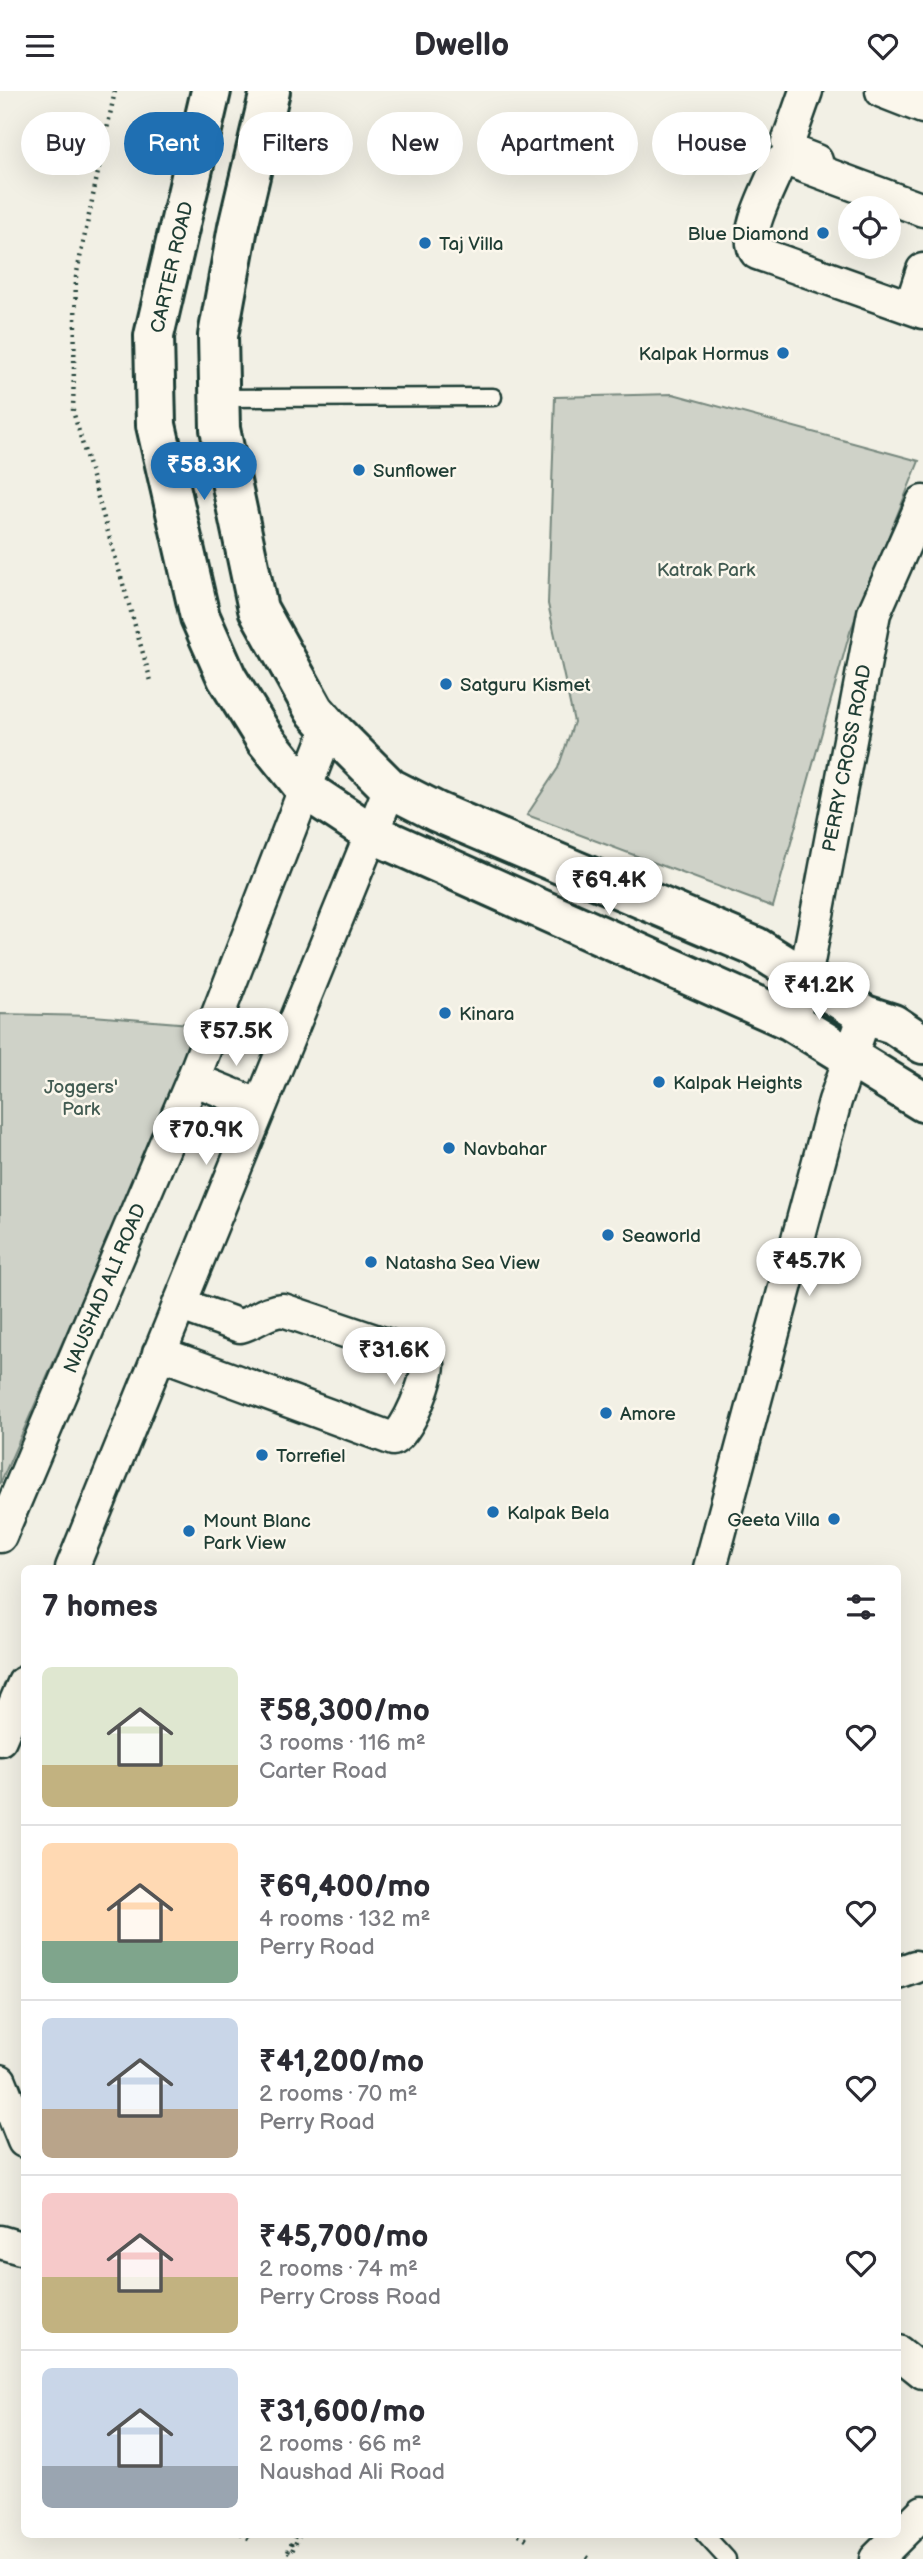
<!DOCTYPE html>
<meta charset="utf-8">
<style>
:root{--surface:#fff;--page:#f2f2f3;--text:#2b2b33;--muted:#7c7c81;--line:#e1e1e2;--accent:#1f6fb2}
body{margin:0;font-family:"Balsamiq Sans",sans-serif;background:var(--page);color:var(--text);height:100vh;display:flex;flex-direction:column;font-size:26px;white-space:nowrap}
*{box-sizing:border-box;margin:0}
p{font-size:23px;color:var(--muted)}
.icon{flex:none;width:38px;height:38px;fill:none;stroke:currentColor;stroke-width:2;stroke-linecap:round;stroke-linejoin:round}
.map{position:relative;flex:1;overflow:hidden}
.sheet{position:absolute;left:21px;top:1474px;width:880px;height:973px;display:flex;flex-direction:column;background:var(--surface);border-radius:10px;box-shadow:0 7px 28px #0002}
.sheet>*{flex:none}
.guide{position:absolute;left:21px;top:21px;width:882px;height:63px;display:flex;gap:14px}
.fabs{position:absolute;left:838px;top:105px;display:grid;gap:14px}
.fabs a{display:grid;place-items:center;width:63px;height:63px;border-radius:50%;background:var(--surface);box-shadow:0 7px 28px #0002;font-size:35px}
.price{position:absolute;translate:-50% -60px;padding:0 16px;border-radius:24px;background:#fff;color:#222;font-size:23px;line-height:46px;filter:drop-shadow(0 2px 4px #0008)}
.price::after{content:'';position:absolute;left:50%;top:42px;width:21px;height:16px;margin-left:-10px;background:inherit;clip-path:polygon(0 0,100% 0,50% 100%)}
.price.selected{background:var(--accent);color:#fff}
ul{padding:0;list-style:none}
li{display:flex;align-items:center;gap:21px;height:175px;padding:0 21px}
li+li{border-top:2px solid var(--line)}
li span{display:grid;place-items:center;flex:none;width:196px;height:140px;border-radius:10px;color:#555}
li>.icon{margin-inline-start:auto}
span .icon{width:84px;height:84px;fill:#fffc;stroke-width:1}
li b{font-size:30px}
h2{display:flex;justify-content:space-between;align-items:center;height:84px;padding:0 21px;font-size:30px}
.tag{padding:0 24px;border-radius:32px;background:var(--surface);box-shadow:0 7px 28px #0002;font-size:24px;line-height:63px}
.tag.selected{background:var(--accent);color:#fff}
header{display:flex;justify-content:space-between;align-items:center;height:91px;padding:0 21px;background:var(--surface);font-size:32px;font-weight:700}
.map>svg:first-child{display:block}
.green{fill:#cfd2c8;stroke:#77887e;stroke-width:2}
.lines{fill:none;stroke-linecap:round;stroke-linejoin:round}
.lane-casing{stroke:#1f3d34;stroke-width:21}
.street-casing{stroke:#1f3d34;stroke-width:37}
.secondary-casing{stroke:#1f3d34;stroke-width:44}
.path{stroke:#1f3d34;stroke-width:4.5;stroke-dasharray:2 5;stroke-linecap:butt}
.lane{stroke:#fbf7ec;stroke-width:16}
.street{stroke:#fbf7ec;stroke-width:32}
.secondary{stroke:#fbf7ec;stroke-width:38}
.poi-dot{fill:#1f6fb2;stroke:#fbf7ec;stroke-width:2.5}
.labels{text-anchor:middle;stroke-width:5;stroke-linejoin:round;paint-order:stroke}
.poi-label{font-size:19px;fill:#1f3d34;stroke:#fbf7ec;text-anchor:start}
.street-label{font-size:19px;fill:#1f3d34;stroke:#fbf7ec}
.park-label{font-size:19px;fill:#425b52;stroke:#fbf7ec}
</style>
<header><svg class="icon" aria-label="menu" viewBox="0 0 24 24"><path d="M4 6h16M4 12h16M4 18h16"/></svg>Dwello<svg class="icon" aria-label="heart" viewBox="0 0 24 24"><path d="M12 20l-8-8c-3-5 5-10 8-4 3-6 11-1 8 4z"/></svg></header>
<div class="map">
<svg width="923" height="2468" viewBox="0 0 923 2468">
<rect width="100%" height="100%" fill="#f2f0e5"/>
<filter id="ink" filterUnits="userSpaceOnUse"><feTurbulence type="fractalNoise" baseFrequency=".0143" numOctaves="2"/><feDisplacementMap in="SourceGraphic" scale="14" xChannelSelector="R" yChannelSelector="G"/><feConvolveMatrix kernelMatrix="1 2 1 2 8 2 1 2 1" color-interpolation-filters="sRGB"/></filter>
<g filter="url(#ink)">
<path class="green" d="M673,303L919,370L850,541L773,816L527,724L558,677L574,631L548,513L555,306Z
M0,923L93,925L202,934L0,1393Z"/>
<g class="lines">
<g class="lane-casing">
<path id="lane" d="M219,307L493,306
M704,2443L727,2468"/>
</g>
<g class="street-casing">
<path id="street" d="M806,0L788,51L795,62L816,70
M882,0L923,16
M923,119L788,69L781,71L777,77C769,98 742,144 757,162L923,221
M911,216L923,179
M791,930L805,887L874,522L923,411
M193,988L260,1015
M159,1262L393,1348C409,1339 427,1291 428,1273L419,1265L283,1219C265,1220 256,1231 240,1235L179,1213
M0,1445L193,988L329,636
M72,1477L390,697
M710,1477L835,1010L865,924
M0,1648L24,1592
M898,1882L915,1876
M0,1990L24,2050
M0,2151L24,2158
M898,2261L923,2281
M876,2468L923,2421"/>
</g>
<g class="secondary-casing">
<path id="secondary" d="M211,0L154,245L156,334L200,526L227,587L265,648L306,699L371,742L791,930L923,1011
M270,0L238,136L218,245L220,338L258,518L314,619L329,636L390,697L437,721L756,856L865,924L893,933L923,953"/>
</g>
<path class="path" d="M115,0L76,186L73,320L151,590
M241,2443L252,2449
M519,2443L529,2450
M288,2460L291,2462L300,2443
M288,2460L296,2443
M587,2466L590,2468"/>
<use href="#lane" class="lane"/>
<use href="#street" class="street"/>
<use href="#secondary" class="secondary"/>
</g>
</g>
<g class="poi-dot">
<circle cx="823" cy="142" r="7"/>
<circle cx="425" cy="152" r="7"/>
<circle cx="783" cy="262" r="7"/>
<circle cx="359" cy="379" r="7"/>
<circle cx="446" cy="593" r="7"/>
<circle cx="445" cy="922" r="7"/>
<circle cx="659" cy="991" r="7"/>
<circle cx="449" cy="1057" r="7"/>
<circle cx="608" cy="1144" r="7"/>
<circle cx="371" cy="1171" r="7"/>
<circle cx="606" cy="1322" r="7"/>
<circle cx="262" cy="1364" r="7"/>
<circle cx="493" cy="1421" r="7"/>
<circle cx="834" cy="1428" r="7"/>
<circle cx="189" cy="1440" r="7"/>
</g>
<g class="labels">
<g class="poi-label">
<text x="809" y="149" text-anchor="end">Blue Diamond</text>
<text x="439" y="159">Taj Villa</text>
<text x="769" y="269" text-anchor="end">Kalpak Hormus</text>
<text x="373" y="386">Sunflower</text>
<text x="460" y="600">Satguru Kismet</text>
<text x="459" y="929">Kinara</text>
<text x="673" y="998">Kalpak Heights</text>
<text x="463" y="1064">Navbahar</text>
<text x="622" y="1151">Seaworld</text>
<text x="385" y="1178">Natasha Sea View</text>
<text x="620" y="1329">Amore</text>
<text x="276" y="1371">Torrefiel</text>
<text x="507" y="1428">Kalpak Bela</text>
<text x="820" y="1435" text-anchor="end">Geeta Villa</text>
<text x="203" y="1436">Mount Blanc<tspan x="203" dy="22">Park View</tspan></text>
</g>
<g class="street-label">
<text transform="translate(171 176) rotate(-77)" y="7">CARTER ROAD</text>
<text transform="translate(846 667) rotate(-79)" y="7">PERRY CROSS ROAD</text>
<text transform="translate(104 1197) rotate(-67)" y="7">NAUSHAD ALI ROAD</text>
</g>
<g class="park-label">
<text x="706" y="485">Katrak Park</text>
<text x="81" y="1002">Joggers'<tspan x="81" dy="22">Park</tspan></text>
</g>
</g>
</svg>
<div class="fabs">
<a><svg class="icon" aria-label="locate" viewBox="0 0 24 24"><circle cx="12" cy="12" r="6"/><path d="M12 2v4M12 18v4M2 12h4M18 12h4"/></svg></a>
</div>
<b class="price selected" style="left:204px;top:411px">₹58.3K</b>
<b class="price" style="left:609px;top:826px">₹69.4K</b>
<b class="price" style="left:819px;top:931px">₹41.2K</b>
<b class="price" style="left:236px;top:977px">₹57.5K</b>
<b class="price" style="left:206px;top:1076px">₹70.9K</b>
<b class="price" style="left:809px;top:1207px">₹45.7K</b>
<b class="price" style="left:394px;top:1296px">₹31.6K</b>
<div class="guide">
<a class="tag">Buy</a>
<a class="tag selected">Rent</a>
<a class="tag">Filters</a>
<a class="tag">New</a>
<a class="tag">Apartment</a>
<a class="tag">House</a>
</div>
<section class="sheet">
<h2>7 homes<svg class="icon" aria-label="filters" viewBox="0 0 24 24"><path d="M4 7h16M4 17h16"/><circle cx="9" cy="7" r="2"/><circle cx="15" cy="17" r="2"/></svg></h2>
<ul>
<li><span style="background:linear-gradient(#dfe7d0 70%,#c2b280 0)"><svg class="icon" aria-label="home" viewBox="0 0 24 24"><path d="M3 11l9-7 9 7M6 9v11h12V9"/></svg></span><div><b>₹58,300/mo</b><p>3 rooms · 116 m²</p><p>Carter Road</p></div><svg class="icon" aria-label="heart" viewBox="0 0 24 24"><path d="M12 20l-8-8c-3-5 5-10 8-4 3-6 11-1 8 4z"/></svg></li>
<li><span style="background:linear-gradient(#ffd9b3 70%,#7fa58c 0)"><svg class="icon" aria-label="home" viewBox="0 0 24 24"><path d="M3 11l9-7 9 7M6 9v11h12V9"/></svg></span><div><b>₹69,400/mo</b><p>4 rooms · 132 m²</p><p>Perry Road</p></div><svg class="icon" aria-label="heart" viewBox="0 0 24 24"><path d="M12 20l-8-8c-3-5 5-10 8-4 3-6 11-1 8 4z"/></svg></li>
<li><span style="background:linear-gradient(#c9d6e8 65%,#b9a48a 0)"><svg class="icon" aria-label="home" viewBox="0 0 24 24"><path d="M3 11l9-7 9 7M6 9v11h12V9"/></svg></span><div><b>₹41,200/mo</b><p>2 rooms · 70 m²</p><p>Perry Road</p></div><svg class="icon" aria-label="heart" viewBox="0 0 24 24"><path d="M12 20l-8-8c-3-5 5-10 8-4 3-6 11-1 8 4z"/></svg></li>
<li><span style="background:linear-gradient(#f6c9c9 60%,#c2b280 0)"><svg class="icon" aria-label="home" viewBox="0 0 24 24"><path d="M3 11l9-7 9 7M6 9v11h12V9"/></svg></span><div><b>₹45,700/mo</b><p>2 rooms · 74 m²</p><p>Perry Cross Road</p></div><svg class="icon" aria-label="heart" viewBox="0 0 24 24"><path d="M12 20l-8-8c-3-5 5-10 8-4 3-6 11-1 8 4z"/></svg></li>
<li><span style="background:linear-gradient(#c9d6e8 70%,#9aa5b1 0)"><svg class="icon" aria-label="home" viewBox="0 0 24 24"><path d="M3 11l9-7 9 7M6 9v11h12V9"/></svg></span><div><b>₹31,600/mo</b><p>2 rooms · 66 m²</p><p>Naushad Ali Road</p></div><svg class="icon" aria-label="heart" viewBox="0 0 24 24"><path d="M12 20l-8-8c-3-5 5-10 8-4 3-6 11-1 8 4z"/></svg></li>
</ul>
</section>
</div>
